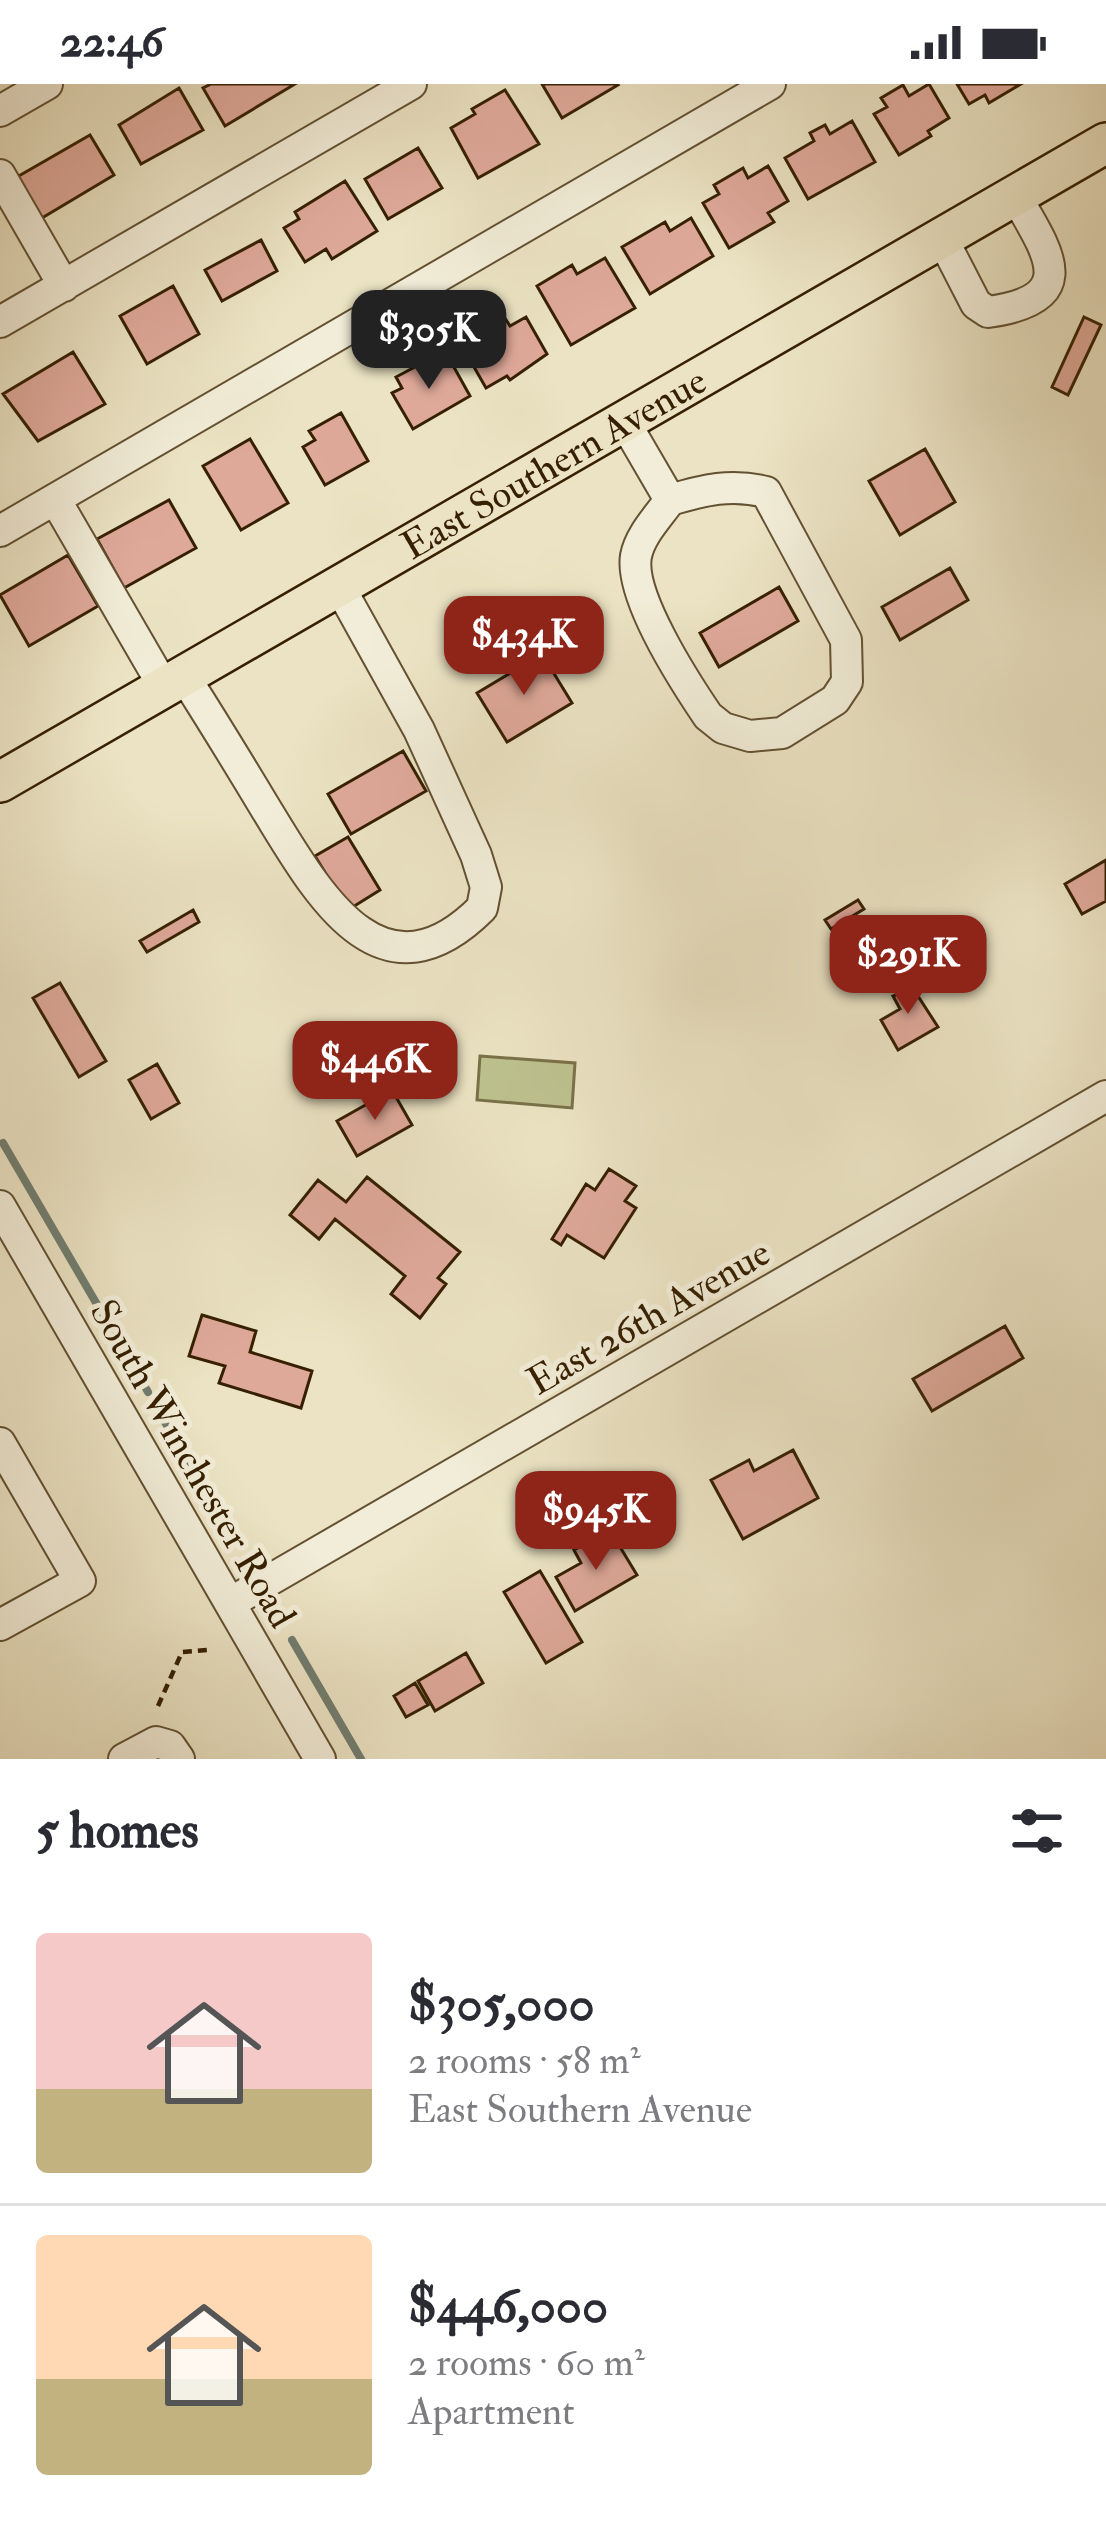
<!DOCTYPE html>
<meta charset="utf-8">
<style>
:root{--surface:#fff;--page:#f7f7f7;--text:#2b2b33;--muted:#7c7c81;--line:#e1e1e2;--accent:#8f2418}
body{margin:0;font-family:"IM FELL Double Pica",serif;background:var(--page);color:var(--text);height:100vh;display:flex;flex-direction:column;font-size:45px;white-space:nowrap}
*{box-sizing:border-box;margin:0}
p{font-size:39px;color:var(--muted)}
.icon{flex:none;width:66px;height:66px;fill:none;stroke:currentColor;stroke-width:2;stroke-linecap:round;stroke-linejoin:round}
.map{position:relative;height:1675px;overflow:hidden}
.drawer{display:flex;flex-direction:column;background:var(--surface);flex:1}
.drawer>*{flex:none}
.price{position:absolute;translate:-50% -102px;padding:0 27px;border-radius:24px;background:var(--accent);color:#fff;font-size:39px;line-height:78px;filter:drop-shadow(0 3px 6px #0008)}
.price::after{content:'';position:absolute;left:50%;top:72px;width:36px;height:27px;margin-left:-18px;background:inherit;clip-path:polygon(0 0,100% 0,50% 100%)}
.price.active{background:#222;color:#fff}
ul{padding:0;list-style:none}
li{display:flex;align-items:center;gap:36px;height:300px;padding:0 36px}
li+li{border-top:3px solid var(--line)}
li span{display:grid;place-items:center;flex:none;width:336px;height:240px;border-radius:12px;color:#555}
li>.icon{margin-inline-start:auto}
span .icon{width:144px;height:144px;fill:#fffc;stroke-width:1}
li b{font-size:51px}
h2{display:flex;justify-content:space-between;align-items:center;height:144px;padding:0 36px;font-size:51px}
.status{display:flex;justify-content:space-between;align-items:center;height:84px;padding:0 60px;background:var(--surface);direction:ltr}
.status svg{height:33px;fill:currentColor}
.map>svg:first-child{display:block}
.green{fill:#bdc28f;stroke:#7a7148;stroke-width:3}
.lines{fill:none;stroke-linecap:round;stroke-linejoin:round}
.stream{stroke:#717e70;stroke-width:8}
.building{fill:#dfa99a;stroke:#362001;stroke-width:3}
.minor-casing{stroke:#635132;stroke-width:34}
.major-casing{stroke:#362001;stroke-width:44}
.path{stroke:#362001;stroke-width:4.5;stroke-dasharray:9 6;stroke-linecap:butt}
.minor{stroke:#f2edd8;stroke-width:30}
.major{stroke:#ebe3c3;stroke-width:39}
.labels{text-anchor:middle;stroke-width:10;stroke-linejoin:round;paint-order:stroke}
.street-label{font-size:39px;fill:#362001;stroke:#f2edd8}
</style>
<div class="status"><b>22:46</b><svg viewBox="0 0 49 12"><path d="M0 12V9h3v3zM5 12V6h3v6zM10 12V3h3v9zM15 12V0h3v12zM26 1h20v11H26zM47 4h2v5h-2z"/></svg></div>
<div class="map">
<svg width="1106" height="1675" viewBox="0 0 1106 1675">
<rect width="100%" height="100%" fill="#ebe3c3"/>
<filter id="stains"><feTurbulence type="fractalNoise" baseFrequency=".00167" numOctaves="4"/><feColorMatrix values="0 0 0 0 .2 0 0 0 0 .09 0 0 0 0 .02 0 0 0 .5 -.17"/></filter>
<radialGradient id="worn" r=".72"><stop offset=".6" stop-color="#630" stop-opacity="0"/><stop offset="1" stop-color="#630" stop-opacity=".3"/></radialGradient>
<path class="green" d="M480,972L575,979L572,1024L477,1016Z"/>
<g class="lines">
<path class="stream" d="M3,1059L148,1308
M162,1333L234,1458
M292,1556L361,1675"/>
</g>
<path class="building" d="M211,0H295L225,42L203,4Z
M542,0H617L618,1L562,34Z
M929,0L949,34L928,47L931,52L899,71L874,30L887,23L881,14L903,1L909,12Z
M957,0H1021L989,19L985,11L969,20Z
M179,4L203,46L141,80L119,41Z
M505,6L539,60L478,94L451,44L475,30L472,25Z
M852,37L875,78L808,115L785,74L814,57L810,49L825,41L830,50Z
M90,51L114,91L42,134L17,93Z
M418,64L442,104L388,135L365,95Z
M768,82L788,117L768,129L774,138L729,164L703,119L719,110L714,101L743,84L748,94Z
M345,97L377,147L332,175L326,165L305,178L284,144L299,135L295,128Z
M691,134L713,172L650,210L622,163L665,138L670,147Z
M261,156L277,187L222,217L205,186Z
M605,174L635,224L571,261L537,202L572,181L577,190Z
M173,202L199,250L147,280L120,232Z
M503,231L510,242L526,233L547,270L510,296L507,292L486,304L466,269L489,255L482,243Z
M1084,233L1101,241L1068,311L1052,303Z
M73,268L105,320L38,357L3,310Z
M428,276L433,285L450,276L470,312L413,345L392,309L402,304L396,293Z
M341,329L368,377L325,401L303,363L315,356L309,347Z
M250,355L288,419L241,446L203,382Z
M925,365L955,418L900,451L869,397Z
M169,416L196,464L124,504L97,455Z
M68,471L98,522L29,562L0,511Z
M950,484L968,516L900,556L882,523Z
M779,503L798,537L719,583L700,549Z
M542,570L572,619L507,658L477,609Z
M403,667L426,707L351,750L328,710Z
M348,753L380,806L348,826L315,772Z
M1106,776V817L1082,830L1065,800Z
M858,816L864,825L831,845L825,836Z
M193,826L199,838L147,868L140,857Z
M868,853L890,890L862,906L841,869Z
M907,895L938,943L898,966L881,936L900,925L893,912L898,910L894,903Z
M60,899L106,977L79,993L33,914Z
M157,980L179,1019L151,1035L129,996Z
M392,1006L412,1041L357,1072L337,1037Z
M609,1085L636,1102L625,1117L636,1124L604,1174L567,1151L561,1161L552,1155L586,1100L595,1106Z
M367,1093L460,1168L438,1194L446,1200L420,1234L391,1210L405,1192L335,1135L319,1155L290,1131L318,1096L346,1118Z
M202,1231L256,1247L250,1268L312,1287L301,1324L219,1299L225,1282L189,1272Z
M1005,1242L1023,1274L932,1327L913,1295Z
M793,1366L818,1414L743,1455L711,1396L749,1376L754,1387Z
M601,1451L608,1463L617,1458L637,1491L575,1527L556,1493L581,1479L574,1466Z
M540,1487L582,1558L546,1579L504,1508Z
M466,1569L483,1599L435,1627L418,1597Z
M415,1599L428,1621L406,1633L394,1612Z"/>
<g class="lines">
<g class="minor-casing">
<path id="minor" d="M0,27L47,0
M0,91L64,202
M942,154L976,220L988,228C1084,215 1047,167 1015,111
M0,238L411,0
M624,337L670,416C658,433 640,451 636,472C629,512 685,598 708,632L723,644L750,652L782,649L835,616L847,598L846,556L766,408C731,399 704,406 670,416
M55,415L164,603
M0,447L770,0
M184,592C212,636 239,680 266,725C316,806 380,926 482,824L486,803L476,771L419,646L339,502
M0,1122L320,1675
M0,1359L80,1497L0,1541
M230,1519L1106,1012
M124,1675L156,1658L170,1662L179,1675"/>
</g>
<g class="major-casing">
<g id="major">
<path id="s1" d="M0,698L1106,59"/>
</g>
</g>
<path class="path" d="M158,1622L182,1568L207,1566"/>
<use href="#minor" class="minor"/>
<use href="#major" class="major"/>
</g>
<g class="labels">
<g class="street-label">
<text dy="14" stroke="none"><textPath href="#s1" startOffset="639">East Southern Avenue</textPath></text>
<text transform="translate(648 1232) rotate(-30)" y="14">East 26th Avenue</text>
<text transform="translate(194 1379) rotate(60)" y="14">South Winchester Road</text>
</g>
</g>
<rect width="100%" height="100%" filter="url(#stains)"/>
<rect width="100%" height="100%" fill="url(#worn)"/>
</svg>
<b class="price active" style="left:429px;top:308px">$305K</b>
<b class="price" style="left:524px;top:614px">$434K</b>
<b class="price" style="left:908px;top:933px">$291K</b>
<b class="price" style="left:375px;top:1039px">$446K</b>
<b class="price" style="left:596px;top:1489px">$945K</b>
</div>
<section class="drawer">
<h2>5 homes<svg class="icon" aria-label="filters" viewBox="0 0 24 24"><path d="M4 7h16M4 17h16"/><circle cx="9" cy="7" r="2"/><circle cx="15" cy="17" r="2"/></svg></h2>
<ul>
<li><span style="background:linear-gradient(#f6c9c9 65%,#c2b280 0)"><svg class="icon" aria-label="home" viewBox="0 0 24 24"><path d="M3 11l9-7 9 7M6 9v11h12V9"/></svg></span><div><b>$305,000</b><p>2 rooms · 58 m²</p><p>East Southern Avenue</p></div></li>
<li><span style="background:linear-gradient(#ffd9b3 60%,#c2b280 0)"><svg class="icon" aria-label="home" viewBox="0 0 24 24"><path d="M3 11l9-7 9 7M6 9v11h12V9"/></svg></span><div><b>$446,000</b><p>2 rooms · 60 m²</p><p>Apartment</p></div></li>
</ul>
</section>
